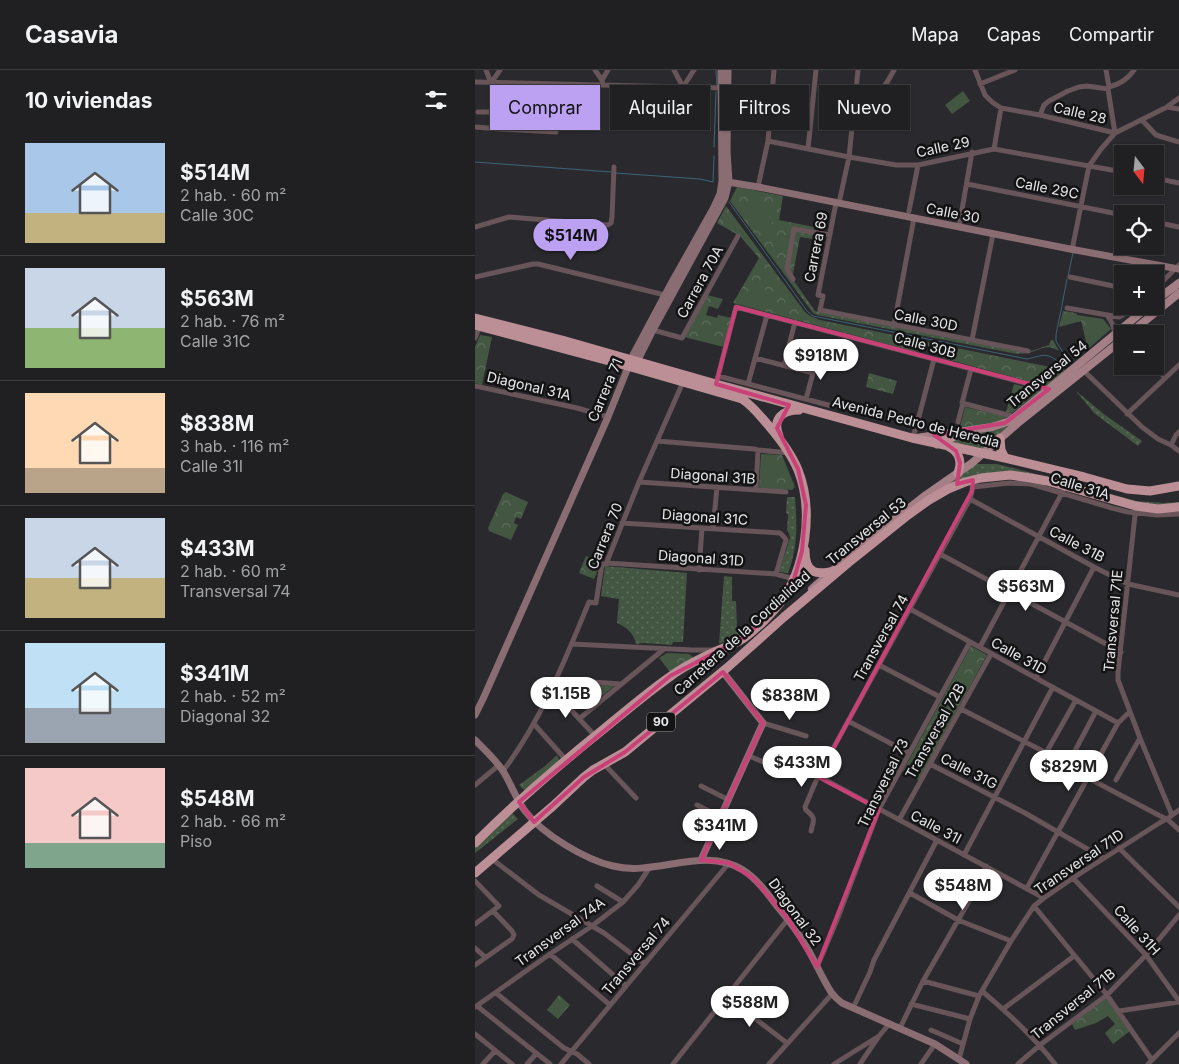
<!DOCTYPE html>
<html lang="es">
<meta charset="utf-8">
<style>
:root{--surface:#202022;--page:#2d2d2f;--text:#f1f3f6;--muted:#a2a3a5;--line:#3d3e40;--accent:#bca0f2}
body{margin:0;font-family:Inter,sans-serif;background:var(--page);color:var(--text);height:100vh;display:flex;flex-direction:column;font-size:19px;white-space:nowrap}
*{box-sizing:border-box;margin:0}
p{font-size:16px;color:var(--muted)}
.icon{flex:none;width:28px;height:28px;fill:none;stroke:currentColor;stroke-width:2;stroke-linecap:round;stroke-linejoin:round}
.map{position:relative;flex:1;overflow:hidden}
.sheet{display:flex;flex-direction:column;background:var(--surface);width:475px}
.sheet>*{flex:none}
.banner{position:absolute;left:15px;top:15px;width:475px;height:45px;display:flex;gap:10px}
.needle{width:32px;rotate:164deg}
.buttons{position:absolute;left:639px;top:75px;display:grid;gap:10px}
.buttons a{display:grid;place-items:center;width:50px;height:50px;border-radius:0px;background:var(--surface);box-shadow:0 1px 4px #0004,0 0 0 1px var(--line);font-size:25px}
.price{position:absolute;translate:-50% -42px;padding:0 11px;border-radius:18px;background:#fff;color:#222;font-size:16px;line-height:32px;filter:drop-shadow(0 1px 2px #0008)}
.price::after{content:'';position:absolute;left:50%;top:30px;width:15px;height:11px;margin-left:-8px;background:inherit;clip-path:polygon(0 0,100% 0,50% 100%)}
.price.current{background:var(--accent);color:#111}
ul{padding:0;list-style:none}
li{display:flex;align-items:center;gap:15px;height:125px;padding:0 25px}
li+li{border-top:1px solid var(--line)}
li span{display:grid;place-items:center;flex:none;width:140px;height:100px;border-radius:0px;color:#555}
li>.icon{margin-inline-start:auto}
span .icon{width:60px;height:60px;fill:#fffc;stroke-width:1}
li b{font-size:21px}
h2{display:flex;justify-content:space-between;align-items:center;height:60px;padding:0 25px;font-size:21px}
.tag{padding:0 18px;border-radius:0px;background:var(--surface);box-shadow:0 1px 4px #0004,0 0 0 1px var(--line);font-size:18px;line-height:45px}
.tag.current{background:var(--accent);color:#111}
header{display:flex;align-items:center;gap:30px;box-sizing:border-box;height:70px;padding:0 25px;background:var(--surface);border-bottom:1px solid var(--line)}
header strong{font-size:24px}
nav{display:flex;gap:28px;margin-inline-start:auto;font-size:18px}
main{display:flex;flex:1;min-height:0}
.map>svg:first-child{display:block}
.grass{fill:url(#grass-dots)}
.park{fill:url(#park-crowns)}
.pitch{fill:#435642}
.lines{fill:none;stroke-linecap:round;stroke-linejoin:round}
.stream{stroke:#3b6477;stroke-width:1}
.street-tunnel{stroke:#46464a;stroke-width:5;stroke-dasharray:5 2.5;stroke-linecap:butt}
.street{stroke:#685559;stroke-width:5}
.secondary{stroke:#8a6d72;stroke-width:7}
.primary{stroke:#a47f86;stroke-width:8}
.highway{stroke:#bc8f97;stroke-width:9}
.marked{fill:none;stroke:#c94177;stroke-width:4;stroke-linejoin:round}
.labels{text-anchor:middle;stroke-width:5;stroke-linejoin:round;paint-order:stroke}
.shield{fill:#131314;stroke:#a6a7a8;stroke-width:1}
.shield-label{font-size:12px;font-weight:bold;fill:#e5e6e8}
.street-label{font-size:14px;fill:#e5e6e8;stroke:#131314}
</style>
<header>
<strong>Casavia</strong>
<nav><a>Mapa</a><a>Capas</a><a>Compartir</a></nav>
</header>
<main>
<section class="sheet">
<h2>10 viviendas<svg class="icon" aria-label="filters" viewBox="0 0 24 24"><path d="M4 7h16M4 17h16"/><circle cx="9" cy="7" r="2"/><circle cx="15" cy="17" r="2"/></svg></h2>
<ul>
<li><span style="background:linear-gradient(#a9c7e8 70%,#c2b280 0)"><svg class="icon" aria-label="home" viewBox="0 0 24 24"><path d="M3 11l9-7 9 7M6 9v11h12V9"/></svg></span><div><b>$514M</b><p>2 hab. · 60 m²</p><p>Calle 30C</p></div></li>
<li><span style="background:linear-gradient(#c9d6e8 60%,#8fb573 0)"><svg class="icon" aria-label="home" viewBox="0 0 24 24"><path d="M3 11l9-7 9 7M6 9v11h12V9"/></svg></span><div><b>$563M</b><p>2 hab. · 76 m²</p><p>Calle 31C</p></div></li>
<li><span style="background:linear-gradient(#ffd9b3 75%,#b9a48a 0)"><svg class="icon" aria-label="home" viewBox="0 0 24 24"><path d="M3 11l9-7 9 7M6 9v11h12V9"/></svg></span><div><b>$838M</b><p>3 hab. · 116 m²</p><p>Calle 31I</p></div></li>
<li><span style="background:linear-gradient(#c9d6e8 60%,#c2b280 0)"><svg class="icon" aria-label="home" viewBox="0 0 24 24"><path d="M3 11l9-7 9 7M6 9v11h12V9"/></svg></span><div><b>$433M</b><p>2 hab. · 60 m²</p><p>Transversal 74</p></div></li>
<li><span style="background:linear-gradient(#bfe0f5 65%,#9aa5b1 0)"><svg class="icon" aria-label="home" viewBox="0 0 24 24"><path d="M3 11l9-7 9 7M6 9v11h12V9"/></svg></span><div><b>$341M</b><p>2 hab. · 52 m²</p><p>Diagonal 32</p></div></li>
<li><span style="background:linear-gradient(#f6c9c9 75%,#7fa58c 0)"><svg class="icon" aria-label="home" viewBox="0 0 24 24"><path d="M3 11l9-7 9 7M6 9v11h12V9"/></svg></span><div><b>$548M</b><p>2 hab. · 66 m²</p><p>Piso</p></div></li>
</ul>
</section>
<div class="map">
<svg width="704" height="994" viewBox="0 0 704 994">
<defs>
<pattern id="grass-dots" width="8" height="8" patternUnits="userSpaceOnUse" patternTransform="scale(1.25)"><rect width="8" height="8" fill="#435642"/><path d="M2 2h.1M6 6h.1" fill="none" stroke="#5e6e5d" stroke-width="1.8" stroke-linecap="round"/></pattern>
<pattern id="park-crowns" width="20" height="18" patternUnits="userSpaceOnUse" patternTransform="scale(1.25)"><rect width="20" height="18" fill="#435642"/><path d="M2 6a3 3 0 1 1 6 0M12 15a3 3 0 1 1 6 0" fill="none" stroke="#5e6e5d"/></pattern>
</defs>
<rect width="100%" height="100%" fill="#2a2a2e"/>
<path class="grass" d="M200,20L232,21L234,26L233,41H227V49L199,48Z
M310,198L340,241L545,281L553,282L574,275L576,270H578L584,281C571,273 566,280 553,283C548,284 542,284 537,283L342,245L338,243L306,200Z
M594,307L508,380L469,373L487,364L529,356Z
M601,321L630,345L667,371L663,376L619,343Z
M502,394H522L538,398L662,431L689,433L704,432V434L675,436L525,403L449,429L496,396Z
M312,427H320C322,453 323,478 313,503L304,502L315,468L314,463L312,460L313,444L311,443Z
M130,496L212,503L208,572H198L197,575L169,573L161,574C159,563 151,557 142,553L144,529L126,526Z
M249,506L257,507V531H261L262,558L267,557L268,562L260,567L244,574Z
M37,743L43,749L0,783V778Z"/>
<path class="park" d="M262,117L308,126L304,150L339,157L337,169L325,167L317,209L311,198L306,200L255,131Z
M251,136L330,242L335,246L345,250L590,300L571,316L464,287L465,278L444,274L442,282L258,233L284,188L265,166L242,153Z
M232,225L248,229L243,239L234,236L231,245L242,248L243,245L257,248L249,277L209,267Z
M588,241L601,243L602,245L628,249L636,259L613,279L606,251L584,257Z
M5,265L17,267L7,315L0,313V277Z
M394,303L422,311L418,324L391,317Z
M539,314L565,321L537,343L531,342Z
M490,337L532,347C519,355 500,356 485,357Z
M286,384L307,385L320,417L317,420L284,418Z
M31,422L53,432L46,449L41,447L39,453L43,455L36,470L14,461L13,458L28,424Z
M111,486L126,493L119,509L104,503Z
M496,576L512,585L444,710L428,701Z
M192,583L214,584L218,587V589L196,603L184,588Z
M98,614L139,616L116,635Z
M82,685L85,692L50,721L44,715L70,696Z
M84,925L95,935L83,949L72,940Z
M632,928L655,961L638,974L630,963L640,954L633,946L621,953L600,960L597,954Z"/>
<path class="pitch" d="M488,21L495,31L477,44L470,35Z
M279,125L301,149L285,163L263,139Z
M279,218L301,223L297,238L275,232Z
M628,249L635,259L617,271L610,261Z
M287,386H299L298,409L286,408Z
M482,606L493,611L482,632L471,627Z"/>
<g class="lines">
<path class="stream" d="M241,0L242,15
M239,77L241,22
M0,92L136,102
M140,103L225,109L238,112L239,86
M254,132L332,241L338,246L552,289C557,288 560,287 564,286C576,283 582,291 590,298
M593,206L598,183
M587,235L592,209
M587,236L581,264V271L595,294"/>
<path class="street-tunnel" d="M24,47L25,56
M44,47V57"/>
<path class="street" d="M11,0L16,13
M120,0L127,10L128,15
M199,0L208,17L219,0
M500,0L510,25L517,32L526,38L565,45L640,63
M631,0L634,17
M127,10L133,0
M0,12L249,18
M16,13L25,0
M43,13L44,43L82,44
M505,14L540,0
M24,19H43
M633,19L640,63
M381,20C408,21 406,24 419,0
M692,37L704,39
M3,42H24V13
M565,45L569,35L574,31L593,21L604,17L612,16L633,19L634,17C645,14 653,9 659,0
M667,50L681,65L704,72
M0,57L25,59V56
M44,57V60L81,62
M25,59L44,60
M293,71L374,87L421,95H443L519,79L648,102
M333,79L341,0
M519,79L526,38
M680,108L704,113
M492,114L648,145
M283,117L293,71L299,0
M361,133L343,225L348,226L345,240L553,281
M364,133L374,87L383,0
M434,141L443,95
M680,152L704,157
M0,157L34,147L133,155L136,153L137,147L139,97
M484,157L497,82
M597,180L614,96L626,79L640,63L692,37L704,28
M0,207L58,194H63L190,225
M595,207L648,218
M318,209L312,199L319,159L355,165
M680,219L704,195
M592,238L644,247L648,245L658,236
M632,245L637,253L640,263
M419,255L439,148
M178,260L207,268L263,166
M0,268L5,256
M497,270L518,164
M280,288L338,303
M309,295L320,252
M680,296L690,308
M496,299L487,333L540,347
M608,300L667,357L683,369L696,375L704,381
M243,306L357,336
M241,314L261,237L573,319
M273,314L292,245
M0,316L102,338L133,347
M331,329L342,288
M652,344L704,295
M483,352L488,333
M437,368L441,358L459,289
M182,371L279,379L283,380L315,383
M696,375L701,365L704,362
M164,412L311,422
M498,417L534,413L556,414L637,438L653,442L682,445L704,444
M281,420L283,380
M495,429L619,497L653,514L704,525
M661,436L643,602V610L665,668L697,745
M147,453L305,463L310,468L311,470L301,504
M238,459L242,417
M465,484L646,582
M132,493L301,504L319,509
M224,500L227,458
M435,539L643,653
M97,574L217,580H238
M505,577L588,421
M404,595L465,627
M561,608L619,497
M102,611L146,614
M76,618L120,666
M486,639L593,694L613,708L691,749
M104,649L189,579
M373,651L434,683
M288,653L331,666
M59,654L91,690
M571,683L601,630
M274,686L312,702
M129,694L161,728
M455,694L550,743L628,788
M593,694L621,641
M28,701C66,651 90,590 114,532L121,533L127,494H131L164,412L208,312
M343,706L569,828
M641,710L665,668
M0,715L24,695
M226,716L254,730
M222,735L246,747
M692,749L704,760
M424,750L516,584
M336,761C339,750 341,748 331,740L330,737L343,706L495,429L497,421L498,410
M644,778L704,837
M489,785L578,617
M17,789L64,825L129,863L170,894
M598,808L671,885L704,931
M0,811L24,836L0,854
M122,816L148,832
M552,818L643,653C647,650 650,645 655,642
M435,823L483,850L536,871
M559,836L632,925L677,990
M97,869L151,916
M0,878L10,887
M75,884L135,935
M0,895L37,869L39,865L37,861L18,841
M342,897L362,850L404,739L495,572
M448,911L504,926
M507,921C533,943 559,967 580,994
M21,923L89,978L102,984L114,994
M252,927L312,973
M436,934L495,949
M2,936L75,994
M0,937L75,884L117,856L148,832L163,815L175,797
M378,938L395,902L399,890L462,770
M528,939L599,886
M644,941L704,932
M425,958L448,911L497,826L511,796
M456,960L488,974
M0,964L37,994
M484,989L495,949L504,926L536,871L559,836L569,828L598,808L686,752L692,749L704,740
M8,994L20,981
M52,994L61,984
M86,994L254,793
M198,994L313,849
M294,994L357,924
M359,994L404,966
M385,994L404,966L415,953
M446,994L460,974
M543,994L565,975L632,925L671,885L704,845
M673,994L704,963"/>
<path class="secondary" d="M247,111L283,117L595,179L704,199
M161,294L178,260L250,128L254,112L252,81L253,0
M0,645L8,629L133,347L158,285L197,212L238,139L245,124L247,111L246,0
M0,670C10,680 20,689 28,701C36,714 41,729 50,741C67,764 111,790 138,796C181,807 228,775 268,800C282,809 292,823 302,836C312,848 323,862 331,876C340,891 347,908 356,922C359,926 363,930 367,933L460,974L491,994
M226,790L288,653L248,602"/>
<path class="primary" d="M680,231L704,213
M654,264L704,223
M441,368L517,357L535,351L674,236
M337,519L382,479L451,425L497,393L543,353L648,269"/>
<path class="highway" d="M0,248L87,270L241,314L437,368L530,388L609,407L652,419L675,421L704,416
M0,255L149,295L267,329C278,336 285,346 294,356C305,369 316,383 323,400C339,440 331,498 305,533C295,545 282,559 269,568C260,574 249,578 239,582C224,589 209,596 196,606C173,622 152,640 130,658C85,694 41,732 0,773
M304,366C297,349 307,340 324,340
M525,368L526,380L530,388
M462,374L489,362
M474,377C485,382 487,393 483,403
M330,480C330,506 343,505 363,500
M0,803L78,736L109,707L118,700L150,682L253,597L309,547L373,493L433,445L454,430L473,419L490,412L506,408L535,405L556,408L572,411L661,436L683,439L704,437"/>
</g>
<path class="marked" d="M261,237L574,319L530,353L459,365L481,381L485,393L482,414L498,410L497,421L343,707L404,739L342,897L313,849L278,808L254,793L226,790L288,653L248,602L150,682L109,707L59,752L44,732L195,606L270,567L305,533L319,509L327,481L331,435L323,399L302,358L314,335L241,314Z"/>
<g class="labels">
<rect class="shield" x="172" y="642.5" width="28" height="19" rx="4"/>
<g class="shield-label">
<text x="186" y="656">90</text>
</g>
<g class="street-label">
<text transform="translate(605 43) rotate(13)" y="5">Calle 28</text>
<text transform="translate(468 77) rotate(-12)" y="5">Calle 29</text>
<text transform="translate(572 118) rotate(11)" y="5">Calle 29C</text>
<text transform="translate(478 143) rotate(11)" y="5">Calle 30</text>
<text transform="translate(341 177) rotate(-79)" y="5">Carrera 69</text>
<text transform="translate(225 212) rotate(-61)" y="5">Carrera 70A</text>
<text transform="translate(451 250) rotate(11)" y="5">Calle 30D</text>
<text transform="translate(450 275) rotate(15)" y="5">Calle 30B</text>
<text transform="translate(572 304) rotate(-39)" y="5">Transversal 54</text>
<text transform="translate(54 316) rotate(13)" y="5">Diagonal 31A</text>
<text transform="translate(130 320) rotate(-67)" y="5">Carrera 71</text>
<text transform="translate(441 352) rotate(14)" y="5">Avenida Pedro de Heredia</text>
<text transform="translate(238 406) rotate(4)" y="5">Diagonal 31B</text>
<text transform="translate(605 416) rotate(17)" y="5">Calle 31A</text>
<text transform="translate(230 447) rotate(4)" y="5">Diagonal 31C</text>
<text transform="translate(391 461) rotate(-39)" y="5">Transversal 53</text>
<text transform="translate(130 466) rotate(-68)" y="5">Carrera 70</text>
<text transform="translate(602 474) rotate(28)" y="5">Calle 31B</text>
<text transform="translate(226 488) rotate(4)" y="5">Diagonal 31D</text>
<text transform="translate(638 551) rotate(-85)" y="5">Transversal 71E</text>
<text transform="translate(267 563) rotate(-42)" y="5">Carretera de la Cordialidad</text>
<text transform="translate(406 568) rotate(-61)" y="5">Transversal 74</text>
<text transform="translate(544 586) rotate(29)" y="5">Calle 31D</text>
<text transform="translate(460 661) rotate(-61)" y="5">Transversal 72B</text>
<text transform="translate(494 701) rotate(27)" y="5">Calle 31G</text>
<text transform="translate(408 713) rotate(-64)" y="5">Transversal 73</text>
<text transform="translate(461 757) rotate(28)" y="5">Calle 31I</text>
<text transform="translate(604 792) rotate(-34)" y="5">Transversal 71D</text>
<text transform="translate(320 842) rotate(54)" y="5">Diagonal 32</text>
<text transform="translate(662 860) rotate(48)" y="5">Calle 31H</text>
<text transform="translate(85 862) rotate(-36)" y="5">Transversal 74A</text>
<text transform="translate(161 886) rotate(-50)" y="5">Transversal 74</text>
<text transform="translate(598 934) rotate(-39)" y="5">Transversal 71B</text>
</g>
</g>
</svg>
<div class="buttons">
<a><svg class="needle" viewBox="-14 -14 28 28"><path d="M0-13l5 13h-10z" fill="#e53935"/><path d="M0 13l5-13h-10z" fill="#a2a3a5"/></svg></a>
<a><svg class="icon" aria-label="locate" viewBox="0 0 24 24"><circle cx="12" cy="12" r="6"/><path d="M12 2v4M12 18v4M2 12h4M18 12h4"/></svg></a>
<a>+</a>
<a>−</a>
</div>
<b class="price current" style="left:96px;top:191px">$514M</b>
<b class="price" style="left:346px;top:311px">$918M</b>
<b class="price" style="left:551px;top:542px">$563M</b>
<b class="price" style="left:91px;top:649px">$1.15B</b>
<b class="price" style="left:315px;top:651px">$838M</b>
<b class="price" style="left:327px;top:718px">$433M</b>
<b class="price" style="left:594px;top:722px">$829M</b>
<b class="price" style="left:245px;top:781px">$341M</b>
<b class="price" style="left:488px;top:841px">$548M</b>
<b class="price" style="left:275px;top:958px">$588M</b>
<div class="banner">
<a class="tag current">Comprar</a>
<a class="tag">Alquilar</a>
<a class="tag">Filtros</a>
<a class="tag">Nuevo</a>
</div>
</div>
</main>
